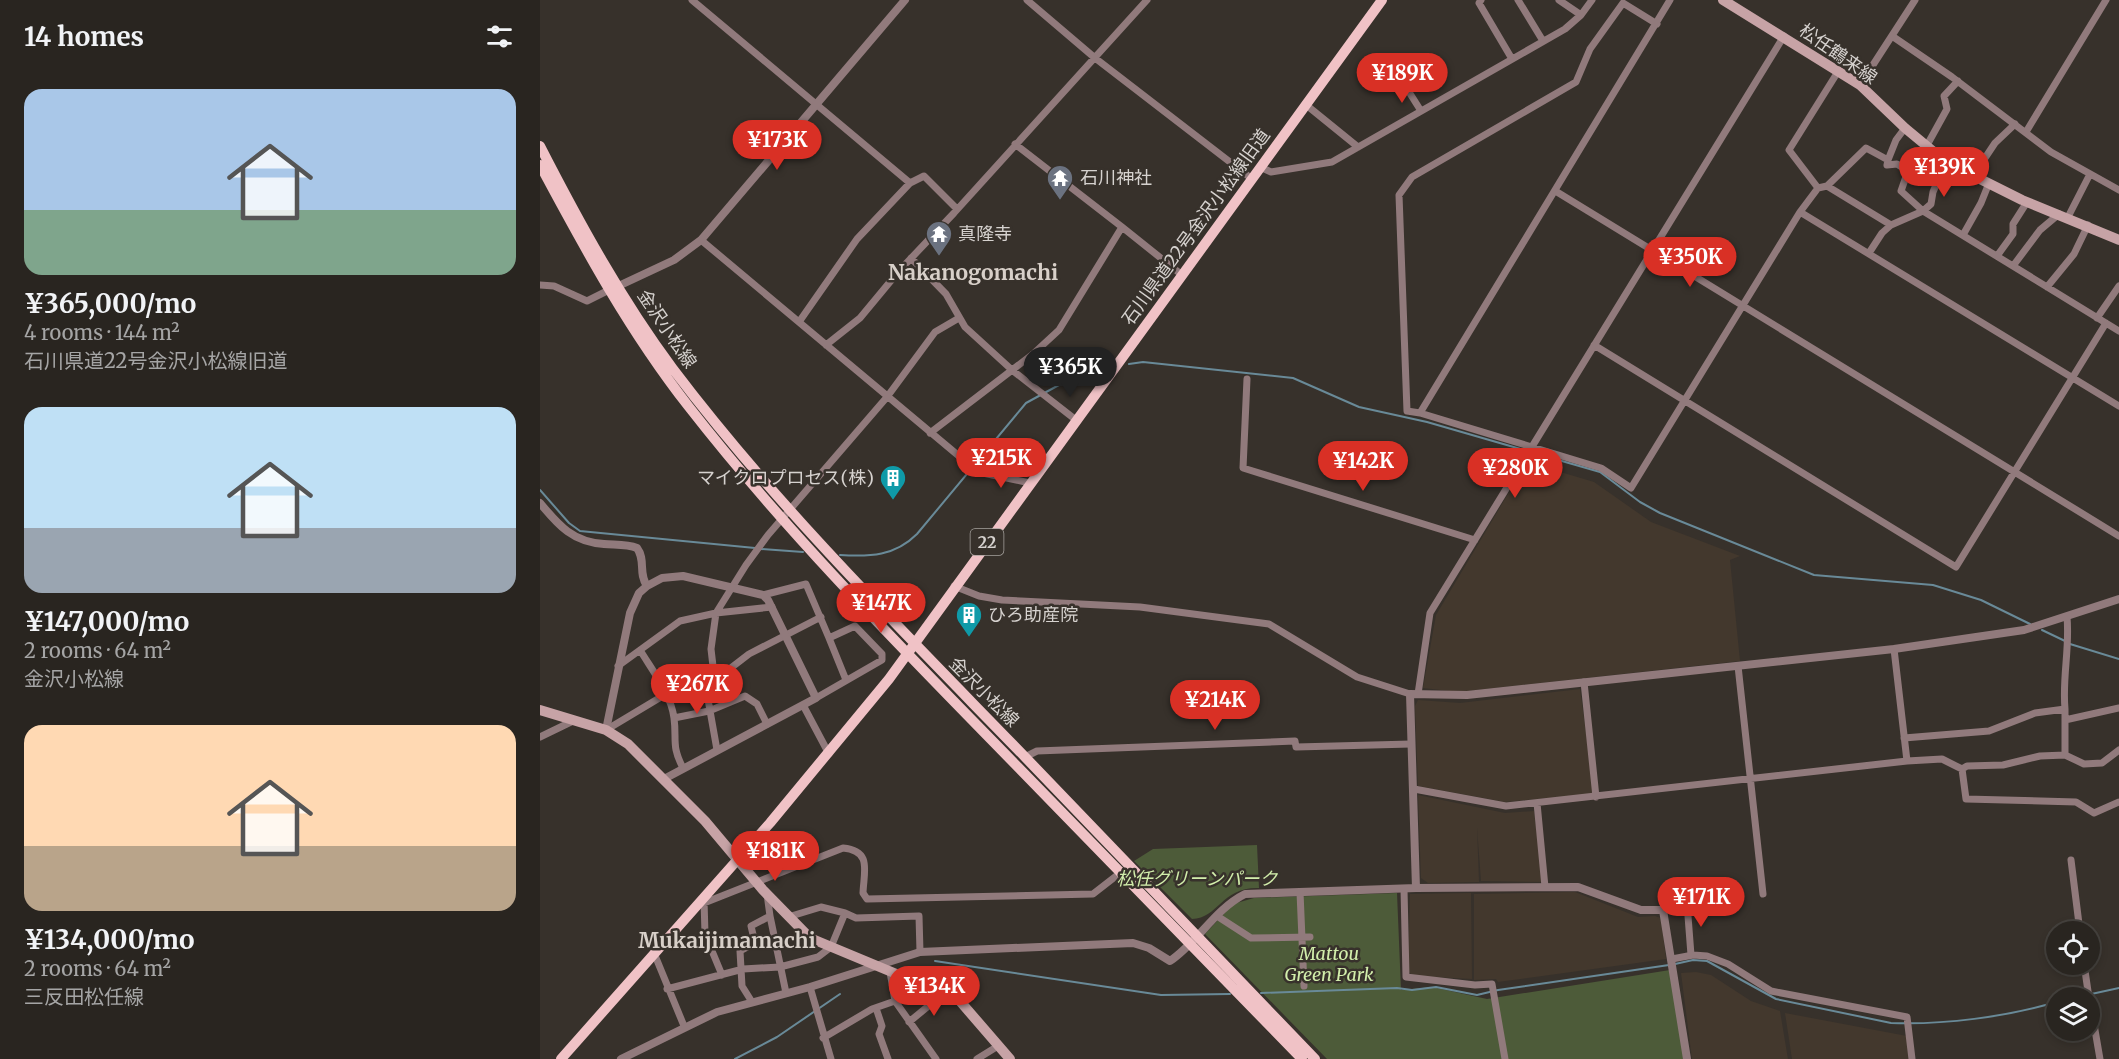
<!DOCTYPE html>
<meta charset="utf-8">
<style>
:root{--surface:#292520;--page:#312d29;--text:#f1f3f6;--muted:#a5a5a5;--line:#45423e;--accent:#d93025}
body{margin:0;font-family:Merriweather,"Noto Sans JP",serif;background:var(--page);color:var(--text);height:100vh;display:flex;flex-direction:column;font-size:22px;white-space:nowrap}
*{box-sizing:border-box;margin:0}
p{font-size:20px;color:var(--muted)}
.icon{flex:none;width:33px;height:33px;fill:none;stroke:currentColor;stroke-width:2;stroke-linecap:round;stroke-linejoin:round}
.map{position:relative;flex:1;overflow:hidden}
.panel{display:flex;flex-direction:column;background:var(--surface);width:540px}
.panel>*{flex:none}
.fabs{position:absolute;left:1506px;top:921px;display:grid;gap:12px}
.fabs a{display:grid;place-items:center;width:54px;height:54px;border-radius:50%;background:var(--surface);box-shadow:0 3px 9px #0003,0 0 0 2px var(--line);font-size:30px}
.price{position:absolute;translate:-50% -51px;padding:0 14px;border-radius:21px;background:var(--accent);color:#fff;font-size:20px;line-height:39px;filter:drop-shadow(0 2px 3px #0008)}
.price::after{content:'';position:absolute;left:50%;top:36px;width:18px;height:14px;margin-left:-9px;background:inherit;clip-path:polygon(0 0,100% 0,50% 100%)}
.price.current{background:#222;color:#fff}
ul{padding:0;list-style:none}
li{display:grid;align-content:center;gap:12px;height:318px;padding:0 24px}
li span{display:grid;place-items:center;height:186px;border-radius:18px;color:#555}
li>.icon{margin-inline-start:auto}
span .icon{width:108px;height:108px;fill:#fffc;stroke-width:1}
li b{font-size:26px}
h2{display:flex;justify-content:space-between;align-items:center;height:72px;padding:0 24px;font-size:26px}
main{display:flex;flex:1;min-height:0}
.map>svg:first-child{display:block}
.built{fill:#43382d}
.green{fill:#4d5b39}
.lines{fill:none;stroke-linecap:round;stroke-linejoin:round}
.stream{stroke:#698a98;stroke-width:2}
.minor{stroke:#917a7c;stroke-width:7}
.tertiary{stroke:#917a7c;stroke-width:8}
.secondary{stroke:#c7a3a6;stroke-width:10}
.primary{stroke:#f0c2c6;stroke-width:10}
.labels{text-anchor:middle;stroke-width:5;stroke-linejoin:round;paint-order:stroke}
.shield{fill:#37312b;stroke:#a6a29e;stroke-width:1.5}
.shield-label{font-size:16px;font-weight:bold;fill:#d6d2cf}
.street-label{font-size:18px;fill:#d6d2cf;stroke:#37312b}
.poi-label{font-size:18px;fill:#d6d2cf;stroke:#37312b;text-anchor:start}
.park-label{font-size:18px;font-style:italic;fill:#d2eeab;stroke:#37312b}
.quarter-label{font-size:21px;font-weight:bold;fill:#d8d0c9;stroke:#37312b}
</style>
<main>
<section class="panel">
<h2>14 homes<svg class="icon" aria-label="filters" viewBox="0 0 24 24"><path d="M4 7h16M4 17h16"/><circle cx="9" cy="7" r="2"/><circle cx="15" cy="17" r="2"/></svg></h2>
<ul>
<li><span style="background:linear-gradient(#a9c7e8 65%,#7fa58c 0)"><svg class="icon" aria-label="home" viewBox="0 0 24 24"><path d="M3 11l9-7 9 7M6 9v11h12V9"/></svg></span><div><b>¥365,000/mo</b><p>4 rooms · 144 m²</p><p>石川県道22号金沢小松線旧道</p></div></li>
<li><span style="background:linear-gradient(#bfe0f5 65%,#9aa5b1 0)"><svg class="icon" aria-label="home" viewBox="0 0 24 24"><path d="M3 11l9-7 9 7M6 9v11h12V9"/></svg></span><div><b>¥147,000/mo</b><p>2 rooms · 64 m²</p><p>金沢小松線</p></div></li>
<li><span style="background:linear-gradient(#ffd9b3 65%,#b9a48a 0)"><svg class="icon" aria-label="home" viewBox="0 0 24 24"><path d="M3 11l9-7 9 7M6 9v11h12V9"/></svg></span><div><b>¥134,000/mo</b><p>2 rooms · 64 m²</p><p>三反田松任線</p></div></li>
</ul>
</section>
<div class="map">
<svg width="1579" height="1059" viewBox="0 0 1579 1059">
<rect width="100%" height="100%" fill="#37312b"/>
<path class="built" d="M987,462L1054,482L1111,522L1200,556L1190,560L1200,661L918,692L883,688L896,615Z
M1040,689L1054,791L1051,794L965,802L878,786L875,706L878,700L920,703Z
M878,795L965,813L994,811L1003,882L941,881L937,827L939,882L888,883L881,878Z
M1035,892L1098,917L1115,916L1121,918L1126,959L958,982L956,979L934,980V894Z
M931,893L932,979L873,976L868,971L870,894Z
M1156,972L1171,975L1211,1001L1240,1011L1248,1059H1152L1141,973Z
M1245,1013L1367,1036L1370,1059H1252Z"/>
<path class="green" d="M717,845L719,888C681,887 679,918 652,919L594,861L613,849Z
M857,893L861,990L892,987L947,999L1130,970L1144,1059H787L665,934L693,904L714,898Z"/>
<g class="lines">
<path class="stream" d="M589,364L603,362L753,378L819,407L887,422L984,450
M994,453L1060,472L1100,502L1120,513L1274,575L1393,585L1441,600L1490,624
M0,490L29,523L40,531L215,548
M221,549L263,552
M300,555C330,557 355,556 377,534L486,403L519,385L559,372
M1502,630L1525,641
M1530,644L1579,659
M395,961L621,995L690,994
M1135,964L1153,960L1167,961L1236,999L1351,1023C1402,1025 1467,1017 1516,1002
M721,993L857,988L872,990L896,987L937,995L958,990L1129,965
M1533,998L1579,988
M195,1059L237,1037L300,994"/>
<path class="minor" d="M152,0L370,183
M487,0L555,58L712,179
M941,0L939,3L972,59
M978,0L1003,41
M1019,0L1041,15
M1130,0L880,413L1061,468L1091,488L1260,212L1278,188L1287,186L1351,225L1383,211L1579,331
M1352,36L1412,77L1511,152L1579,190
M864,84L881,111
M1320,85L1375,0
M765,104L818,147
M1486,132L1566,0
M475,144L582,227
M1386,147L1407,109L1404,96L1418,81
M1348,160L1356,140L1365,128
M720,167L731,172L792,162L1025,29L1041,15L1052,0
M1368,171L1361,191L1383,211L1391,204L1393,192L1406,162
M1433,176L1455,143L1475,124
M1287,186L1326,148L1348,160L1347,165L1357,164L1368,171L1392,152
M1278,188L1249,150L1299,70
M1017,192L1579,536
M1260,212L1579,406
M1528,217L1550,174
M1423,235L1441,203L1449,183
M161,240L438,472L490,483
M1329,253L1342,233L1351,225
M1457,256L1473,234V224L1487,202
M371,258L406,294L425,327L472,370L536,420
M1473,266L1500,230L1519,214
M0,285L14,286L47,301L69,290
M1507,287L1534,254L1548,225
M1557,318L1579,286
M259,322L317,239L370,183L384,176L417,209
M286,345L320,318L359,271L414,213L607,0
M1054,345L1416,567L1566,323
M707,379L703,468L935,540
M880,413L867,411L859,195L872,177L1036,82L1050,49L1083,3L1117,24
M390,433L493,354L519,330L582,227L642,275
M414,586L439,596L462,600L600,607L729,624L817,677L870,694
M223,595L266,584L289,638
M1354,649L1367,761
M100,650C112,670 131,694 134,718C137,740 131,745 143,768
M78,666L140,621L176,613L232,607
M1198,666L1223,894
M174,675L171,649L176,613L206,565L228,535L347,397L395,332L419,318
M164,677L177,750
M1044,682L1056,797
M878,694L890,613L1244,36
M276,698L342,660V654L315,626L289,638L306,680
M263,705L289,754
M1525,709C1522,678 1530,648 1527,617
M134,718L169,711L205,696L217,704L227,724
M1525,720L1579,708
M66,730L126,694L128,686L136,681L183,674L209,654L281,617
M0,737L35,720
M1364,738L1449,731L1495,713L1525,709V755
M485,757L497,751L755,741L756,747L871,744
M1422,769L1426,799L1536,802L1554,813L1579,802
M874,789L966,806L1367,761L1402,759L1422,769L1427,766L1463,765L1500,756L1525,755L1544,764L1562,763L1579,750
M997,803L1005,887
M1531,860L1540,932
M864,889L866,977L935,985L952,984L965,1059
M760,892L764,986
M164,900L165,934L182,975
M164,903L303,848C332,851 324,870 323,893L327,899L553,894L580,873
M1147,903L1151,955
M305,913L316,918L379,916L380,952
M230,916L246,993
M677,916L711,938L770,937
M114,953L144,1026
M1132,959L1153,955L1167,956L1188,964L1231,991L1367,1017L1372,1059
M1544,964L1549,998
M270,987L291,1059
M127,989L203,969L240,967L278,957L291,947L305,913L281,907L248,917
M355,1001L396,1059
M1550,1001L1560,1059
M212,1002L202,986L200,951L215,943L211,926L230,916L227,894
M336,1008L342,1026L339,1034L348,1059
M369,1022L403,994
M283,1038L332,1009L355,1001L350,972
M437,1059L458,1046"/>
<path class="tertiary" d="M72,289L134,260L161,240L365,0
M0,503C19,526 33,542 64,544C75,545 87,544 97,548C106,560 98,573 107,586
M66,730L90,613L99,593L107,586L122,578L143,576L223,595L228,600L276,698L124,779
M876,888L1038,887L1101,910H1123L1147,1059
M81,1059L177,1012L270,987L380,952L593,943L609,948L630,961C658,942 675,909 705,894L876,888L870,694L927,695L1354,649L1484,630L1579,599"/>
<path class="secondary" d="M1183,0L1320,85L1365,128L1406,162L1482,200L1579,240
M0,710L66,730L88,744L165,821L223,890L270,938L419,1000L470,1059"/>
<path class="primary" d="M0,146C39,222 81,299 133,369C239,509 364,632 486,758C583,858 678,959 775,1059
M0,165C45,249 90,332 149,407C259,548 386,672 510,800C594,886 678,972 762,1059
M21,1059L230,823L349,679L842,0"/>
</g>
<defs>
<g id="temple-pin" transform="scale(1.35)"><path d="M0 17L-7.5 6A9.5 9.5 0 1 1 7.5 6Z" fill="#6b7280" stroke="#37312b"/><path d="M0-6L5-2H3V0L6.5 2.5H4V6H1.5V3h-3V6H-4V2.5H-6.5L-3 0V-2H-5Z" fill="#fff"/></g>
<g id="building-pin" transform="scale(1.35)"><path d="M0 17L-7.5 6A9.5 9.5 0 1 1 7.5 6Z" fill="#0f9aa8" stroke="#37312b"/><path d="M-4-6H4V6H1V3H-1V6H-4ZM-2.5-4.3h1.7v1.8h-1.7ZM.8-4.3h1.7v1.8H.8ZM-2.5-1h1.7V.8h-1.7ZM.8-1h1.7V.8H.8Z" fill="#fff"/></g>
</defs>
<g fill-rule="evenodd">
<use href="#temple-pin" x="520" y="178"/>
<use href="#temple-pin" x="399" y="234"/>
<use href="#building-pin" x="353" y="478"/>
<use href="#building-pin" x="429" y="615"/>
</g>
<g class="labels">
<rect class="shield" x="430.5" y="529" width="33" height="26" rx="4.5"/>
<g class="shield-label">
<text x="447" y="548">22</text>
</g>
<g class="street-label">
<text transform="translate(1298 54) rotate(35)" y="6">松任鶴来線</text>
<text transform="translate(656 227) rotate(-54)" y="6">石川県道22号金沢小松線旧道</text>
<text transform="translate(127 329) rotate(56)" y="6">金沢小松線</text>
<text transform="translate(444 692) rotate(45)" y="6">金沢小松線</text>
</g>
<g class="poi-label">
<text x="540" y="184">石川神社</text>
<text x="418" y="240">真隆寺</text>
<text x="334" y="484" text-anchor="end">マイクロプロセス(株)</text>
<text x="448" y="621">ひろ助産院</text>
</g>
<g class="park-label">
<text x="657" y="885">松任グリーンパーク</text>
<text x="789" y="960">Mattou<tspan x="789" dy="21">Green Park</tspan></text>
</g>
<g class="quarter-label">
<text x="433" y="280">Nakanogomachi</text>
<text x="187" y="948">Mukaijimamachi</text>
</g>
</g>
</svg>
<div class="fabs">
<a><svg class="icon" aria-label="locate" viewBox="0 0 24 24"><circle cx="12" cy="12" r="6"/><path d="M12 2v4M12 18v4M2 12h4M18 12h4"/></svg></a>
<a><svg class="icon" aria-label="layers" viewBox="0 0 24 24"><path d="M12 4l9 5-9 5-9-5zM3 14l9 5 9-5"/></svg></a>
</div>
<b class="price" style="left:862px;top:104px">¥189K</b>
<b class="price" style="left:237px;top:171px">¥173K</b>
<b class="price" style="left:1404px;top:198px">¥139K</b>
<b class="price" style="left:1150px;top:288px">¥350K</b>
<b class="price current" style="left:530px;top:398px">¥365K</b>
<b class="price" style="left:461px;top:489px">¥215K</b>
<b class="price" style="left:823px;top:492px">¥142K</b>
<b class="price" style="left:975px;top:499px">¥280K</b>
<b class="price" style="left:341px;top:634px">¥147K</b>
<b class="price" style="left:157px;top:715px">¥267K</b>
<b class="price" style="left:675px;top:731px">¥214K</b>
<b class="price" style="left:235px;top:882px">¥181K</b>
<b class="price" style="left:1161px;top:928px">¥171K</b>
<b class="price" style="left:394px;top:1017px">¥134K</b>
</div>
</main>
